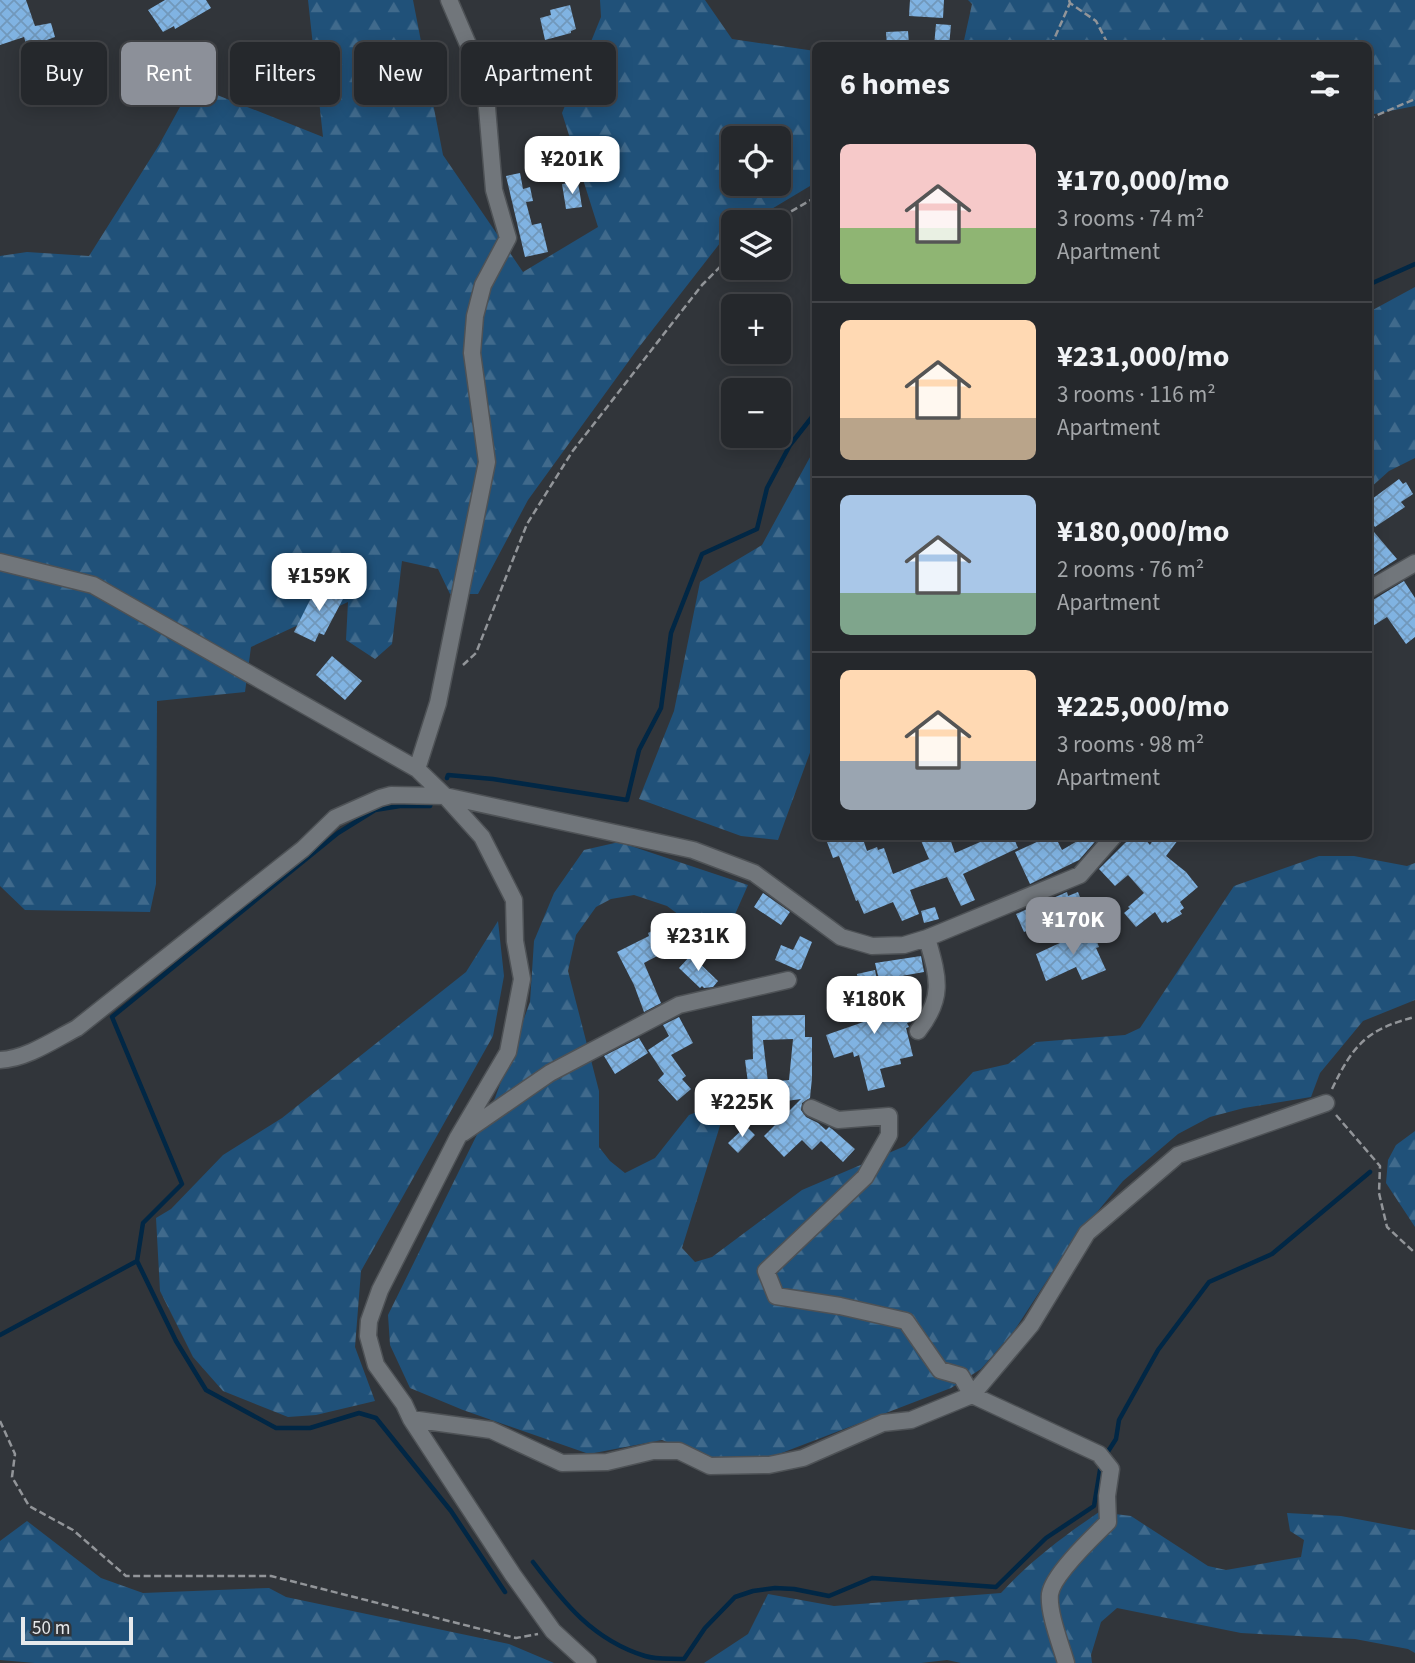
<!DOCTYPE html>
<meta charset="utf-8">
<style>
:root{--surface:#25282c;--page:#2d3034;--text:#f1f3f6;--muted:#a3a6a9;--line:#424448;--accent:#8c9099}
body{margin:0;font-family:"Source Sans 3",sans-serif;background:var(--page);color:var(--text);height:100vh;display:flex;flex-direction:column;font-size:26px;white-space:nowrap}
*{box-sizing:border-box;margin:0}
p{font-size:23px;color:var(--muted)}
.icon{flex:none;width:38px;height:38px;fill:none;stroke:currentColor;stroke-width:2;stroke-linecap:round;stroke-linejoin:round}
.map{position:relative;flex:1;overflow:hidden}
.side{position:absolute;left:812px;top:42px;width:560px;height:798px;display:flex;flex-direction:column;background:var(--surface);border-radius:10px;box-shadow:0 4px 18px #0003,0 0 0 2px var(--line)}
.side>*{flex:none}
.hud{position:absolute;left:21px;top:42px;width:665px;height:63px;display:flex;gap:14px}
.tools{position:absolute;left:721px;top:126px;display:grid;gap:14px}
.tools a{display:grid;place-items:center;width:70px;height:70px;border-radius:10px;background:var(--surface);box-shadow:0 4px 18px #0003,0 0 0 2px var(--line);font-size:35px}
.scale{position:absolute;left:21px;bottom:18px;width:112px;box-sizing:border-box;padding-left:7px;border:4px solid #e6e9ec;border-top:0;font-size:19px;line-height:24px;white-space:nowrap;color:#e6e9ec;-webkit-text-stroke:5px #31353a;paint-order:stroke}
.price{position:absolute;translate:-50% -60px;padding:0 16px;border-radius:14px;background:#fff;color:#222;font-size:23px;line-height:46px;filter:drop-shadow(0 2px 4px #0008)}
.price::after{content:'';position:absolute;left:50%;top:42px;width:21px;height:16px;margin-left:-10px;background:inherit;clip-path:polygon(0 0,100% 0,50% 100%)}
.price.on{background:var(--accent);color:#fff}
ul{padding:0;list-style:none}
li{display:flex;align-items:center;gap:21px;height:175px;padding:0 28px}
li+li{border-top:2px solid var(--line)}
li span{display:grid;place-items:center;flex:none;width:196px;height:140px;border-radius:10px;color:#555}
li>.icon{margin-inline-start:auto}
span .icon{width:84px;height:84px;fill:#fffc;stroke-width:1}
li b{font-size:30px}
h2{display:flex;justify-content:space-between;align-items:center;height:84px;padding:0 28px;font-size:30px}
.chip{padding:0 24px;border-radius:10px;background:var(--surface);box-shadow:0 4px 18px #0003,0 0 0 2px var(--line);font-size:24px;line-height:63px}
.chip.on{background:var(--accent);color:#fff}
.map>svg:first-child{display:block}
.forest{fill:url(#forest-firs);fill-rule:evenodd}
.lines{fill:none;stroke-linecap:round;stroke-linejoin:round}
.stream{stroke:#012745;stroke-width:4.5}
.building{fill:url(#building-cross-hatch);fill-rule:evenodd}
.street-casing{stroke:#4e5256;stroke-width:19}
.path{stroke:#929599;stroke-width:2.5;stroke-dasharray:7 3.5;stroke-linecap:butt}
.street{stroke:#71767b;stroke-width:16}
</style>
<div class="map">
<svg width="1415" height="1663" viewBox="0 0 1415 1663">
<defs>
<pattern id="forest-firs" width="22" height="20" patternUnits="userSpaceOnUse" patternTransform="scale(1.75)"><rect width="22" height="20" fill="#205179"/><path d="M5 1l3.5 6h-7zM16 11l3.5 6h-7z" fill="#406a8c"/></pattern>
<pattern id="building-cross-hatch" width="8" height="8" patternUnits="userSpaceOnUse" patternTransform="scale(1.75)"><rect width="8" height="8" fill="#80b3e2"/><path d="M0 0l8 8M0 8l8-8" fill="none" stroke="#7198bb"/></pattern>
</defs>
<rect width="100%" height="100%" fill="#31353a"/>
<path class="forest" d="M308,0H413L443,155L523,272L598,227L562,113L601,17L600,0H705L732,39L815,51V183L750,222H733V233L724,238L636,351L528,500L478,594H450L438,569L402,561L392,644L375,659L346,640L348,602L251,647L245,692L157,701L156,884L150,912L25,910L0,886V256L27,252L89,256L159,145L192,85L323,137ZM733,138H779V184H733Z
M968,0H1415V106L1369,115L1368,46L963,45L972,4Z
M1415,287V458L1389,471L1369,489V312Z
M815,448V739L778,840L741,836L639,799L674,711L700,582L762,545Z
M619,842L748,885L721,946L667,906L634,895L611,899L596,907L576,935L568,971L599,1091V1147L610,1161L625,1173L655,1158L689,1115L707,1108L723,1116L682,1248L695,1262L712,1257L802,1190L905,1146L973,1072L1008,1064L1036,1042L1125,1035L1140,1028L1234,886L1319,856H1354L1407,866L1415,863V1000L1363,1021L1320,1073L1311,1097L1244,1108L1210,1117L1178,1134L1123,1181L1072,1242L1014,1331L981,1369L951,1388L766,1459H712L662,1440L589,1454L463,1410L410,1388L390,1345L388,1315L495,1098L530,1002L534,941L554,893L584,850Z
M498,921L504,976L493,1036L361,1271L355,1347L375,1401L316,1415L288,1417L223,1391L193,1357L160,1291L156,1218L171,1209L223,1155L282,1118L466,972Z
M1415,1131V1227L1386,1183L1388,1160L1396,1145Z
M1099,1512L1131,1516L1208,1566L1226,1570L1301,1557L1304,1540L1290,1531L1287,1513L1341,1516L1415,1530V1653L1408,1649L1355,1639L1241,1633L1117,1608L1101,1622L1091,1655L1092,1663H961L947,1660L921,1663H704L748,1634L768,1594L834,1606L1001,1593C1029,1562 1065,1535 1099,1512Z
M27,1521L101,1578L143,1593L269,1588L286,1597L509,1644L554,1663H35L0,1660V1541Z"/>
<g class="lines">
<path class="stream" d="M1368,285L1415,264
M447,778L448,775L493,779L627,800L639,750L661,708L671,633L702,554L757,529L767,488L790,445L816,412
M431,803L430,806H400L375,810L338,833L112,1017L182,1184L143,1223L137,1261L176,1341L206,1390L276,1428H310L359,1413L376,1418L451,1511L505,1592
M0,1335L137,1261
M1107,1453L1116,1439L1119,1420L1158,1350L1209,1282L1272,1254L1370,1172
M533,1562C564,1603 593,1640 645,1656C657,1660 672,1658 684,1659L705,1628L735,1597L753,1591L775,1588L794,1589L829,1596L872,1578L996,1587L1046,1538L1094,1506L1101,1464"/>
</g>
<path class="building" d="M0,0H26L35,26L51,23L55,37L27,47L24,37L0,45Z
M165,0H206L211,8L175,29L174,26L163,32L148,10Z
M910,0H944L943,18L909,16Z
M570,5L576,29L571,31V33L545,40L540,18L551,15L550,10Z
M936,24L951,25L949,46H934Z
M908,31L909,45L887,46L886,32Z
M530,42L545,45L537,94L520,91Z
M520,173L523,189L530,187L533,201L526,202L532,225L541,223L548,252L525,257L506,176Z
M578,182L582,207L566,209L562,184Z
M1399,479L1403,484L1406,482L1413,494L1401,502L1405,507L1375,527L1368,517V502Z
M1368,525L1397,559L1368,578Z
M1404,581L1415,598V637L1406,644L1387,617L1368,629V603Z
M318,584L344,597L324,635L319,633L315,642L294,632Z
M332,656L362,681L345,700L316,675Z
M843,836H862L867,851L877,847L878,850L884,848L893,874L929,859L919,836H949L955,853L987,839L988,841L999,836H1013L1018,848L963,874L975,900L961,906L947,877L910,890L919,914L902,921L893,902L864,914L858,900L856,901L839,856L833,858L827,842Z
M1050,836H1055L1062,850L1086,836H1100L1079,860L1030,884L1015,852Z
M1155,836H1181L1166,856L1186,872L1198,887L1180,902L1184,908L1180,911L1182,914L1167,923L1166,921L1162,923L1155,912L1136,927L1124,913L1130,908L1128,907L1144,893L1128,875L1115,886L1099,869L1125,843L1131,839L1133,841L1137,837L1139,840L1143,837L1150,845Z
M1067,892L1068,896L1078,892L1085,910L1035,930L1034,928L1024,932L1016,914Z
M763,893L790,912L781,925L754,907Z
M935,907L939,919L924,923L921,911Z
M663,925L670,939L655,947L659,955L644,963L661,1003L644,1012L634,985L617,952L649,936L648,933Z
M1092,928L1099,947L1096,948L1106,970L1082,980L1076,967L1046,981L1036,954Z
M800,936L812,942L801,969L798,970L775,960L781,945L793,950Z
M691,955L718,981L713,987L704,988L702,986L700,988L679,968Z
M921,956L924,972L879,980L875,963Z
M875,970L882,1004L888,1002L893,1015L908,1011L911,1022L907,1023L909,1027L906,1028L913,1056L900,1059L901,1064L880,1069L885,1087L868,1091L859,1055L854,1057L853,1052L834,1058L826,1035L872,1019L866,995L861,996L857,974Z
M805,1015V1037H812V1078L810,1098L802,1103L801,1110L806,1117L818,1123L826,1130L829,1127L832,1129L855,1149L843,1162L821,1141L812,1150L802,1140L784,1157L764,1136L801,1099L757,1105L754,1082L748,1083L745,1060L753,1059L752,1016ZM793,1039L789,1080L768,1082L763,1040Z
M679,1017L693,1043L671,1055L686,1076L682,1079L691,1089L677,1101L658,1080L664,1074L648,1050L669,1036L663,1025Z
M639,1038L648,1053L615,1074L604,1056Z
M746,1126L755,1135L738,1153L728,1143Z"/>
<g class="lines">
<g class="street-casing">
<path id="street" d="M0,562L93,585L417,769L445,796L482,837L514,900L515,941L522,979L508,1052L458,1137L380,1290L369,1321L368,1336L376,1365L404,1404L411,1419L513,1575L553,1631L588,1663
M1368,590L1415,563
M417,769L438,703L487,462L472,353L475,316L483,285L508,238L494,190L485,84L449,0
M918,1031C945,997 938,977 927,938
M0,1060C26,1059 54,1040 77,1028L303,849L335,818L380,798L391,795L445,796L693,850L754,873L841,937L872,946L904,945L927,938L1080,875L1114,836
M811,1108L838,1120L889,1116V1135L865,1177L766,1271L776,1296L840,1306L906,1321L940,1370L961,1376L972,1395L1099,1454L1111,1469L1107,1496L1108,1522C1093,1537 1053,1574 1050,1594C1048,1613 1061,1645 1066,1663
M463,1133L550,1073L679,1005L788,980
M411,1419L491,1430L562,1463L607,1462L653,1451H679L710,1466L769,1465L803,1458L883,1423L911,1420L972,1395L1031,1325L1087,1233L1178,1155L1326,1103"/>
</g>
<path class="path" d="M1069,0L1070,3L1096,21L1109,46
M1051,46L1070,3
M1368,119L1415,99
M773,222L816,197
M463,665L476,653L527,524L572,452L702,285L733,254
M1332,1089C1353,1045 1367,1029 1415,1017
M1336,1115L1380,1166L1379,1193L1387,1227L1415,1253
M0,1421L15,1454L12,1477L29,1506L73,1530L126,1576H271L516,1638L538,1634"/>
<use href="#street" class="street"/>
</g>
</svg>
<div class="tools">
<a><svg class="icon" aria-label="locate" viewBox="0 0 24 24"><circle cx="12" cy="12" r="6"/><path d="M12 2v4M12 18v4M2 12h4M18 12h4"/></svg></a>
<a><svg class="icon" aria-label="layers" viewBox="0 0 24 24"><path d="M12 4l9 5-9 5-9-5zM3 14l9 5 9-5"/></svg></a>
<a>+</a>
<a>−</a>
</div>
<div class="scale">50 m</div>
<b class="price" style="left:572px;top:196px">¥201K</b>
<b class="price" style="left:319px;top:613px">¥159K</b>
<b class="price on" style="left:1073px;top:957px">¥170K</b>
<b class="price" style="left:698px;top:973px">¥231K</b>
<b class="price" style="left:874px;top:1036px">¥180K</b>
<b class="price" style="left:742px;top:1139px">¥225K</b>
<div class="hud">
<a class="chip">Buy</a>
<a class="chip on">Rent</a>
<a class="chip">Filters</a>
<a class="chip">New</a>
<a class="chip">Apartment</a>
</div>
<section class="side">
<h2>6 homes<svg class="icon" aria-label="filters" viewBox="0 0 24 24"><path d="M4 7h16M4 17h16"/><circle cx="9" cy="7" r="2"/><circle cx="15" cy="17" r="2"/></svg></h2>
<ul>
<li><span style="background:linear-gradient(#f6c9c9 60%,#8fb573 0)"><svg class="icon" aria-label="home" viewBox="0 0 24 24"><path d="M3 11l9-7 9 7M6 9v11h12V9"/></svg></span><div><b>¥170,000/mo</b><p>3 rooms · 74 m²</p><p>Apartment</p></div></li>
<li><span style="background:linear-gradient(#ffd9b3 70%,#b9a48a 0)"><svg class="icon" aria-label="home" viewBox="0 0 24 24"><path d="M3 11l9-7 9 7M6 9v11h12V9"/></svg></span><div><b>¥231,000/mo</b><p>3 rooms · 116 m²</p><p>Apartment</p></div></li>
<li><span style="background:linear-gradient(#a9c7e8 70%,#7fa58c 0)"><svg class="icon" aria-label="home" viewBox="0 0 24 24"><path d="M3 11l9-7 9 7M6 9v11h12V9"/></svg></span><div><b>¥180,000/mo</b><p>2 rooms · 76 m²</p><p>Apartment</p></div></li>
<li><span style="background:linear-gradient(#ffd9b3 65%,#9aa5b1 0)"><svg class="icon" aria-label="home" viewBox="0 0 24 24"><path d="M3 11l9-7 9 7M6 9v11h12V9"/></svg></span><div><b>¥225,000/mo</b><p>3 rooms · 98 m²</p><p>Apartment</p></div></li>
</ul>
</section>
</div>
